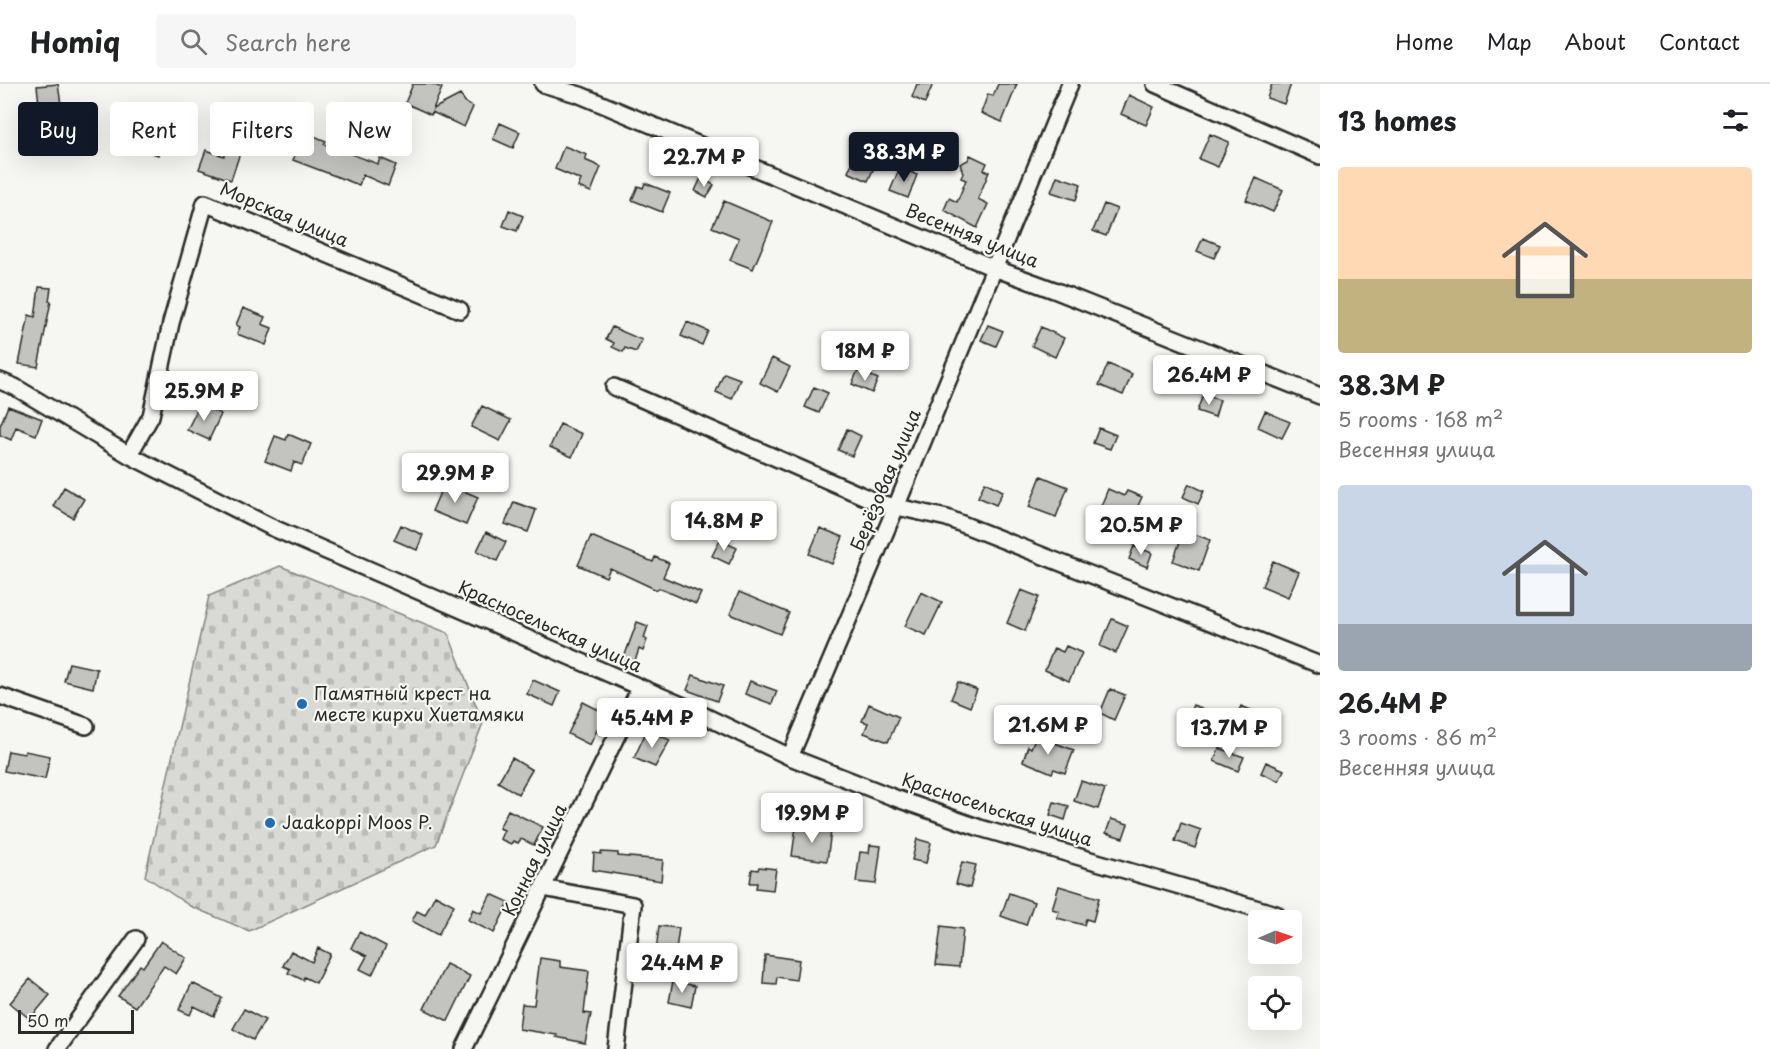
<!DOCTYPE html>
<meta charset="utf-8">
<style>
:root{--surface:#fff;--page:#f6f6f6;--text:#202124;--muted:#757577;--line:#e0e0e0;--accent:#111827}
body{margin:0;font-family:"Playpen Sans",sans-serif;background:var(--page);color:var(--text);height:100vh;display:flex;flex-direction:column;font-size:22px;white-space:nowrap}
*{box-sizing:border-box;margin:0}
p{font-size:20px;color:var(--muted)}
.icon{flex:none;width:33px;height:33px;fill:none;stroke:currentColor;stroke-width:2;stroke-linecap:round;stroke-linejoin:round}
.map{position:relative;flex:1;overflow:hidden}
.drawer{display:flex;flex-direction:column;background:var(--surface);width:450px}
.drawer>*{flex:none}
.banner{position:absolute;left:18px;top:18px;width:570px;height:54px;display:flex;gap:12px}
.needle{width:39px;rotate:88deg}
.controls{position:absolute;left:1248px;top:826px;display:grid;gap:12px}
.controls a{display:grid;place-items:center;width:54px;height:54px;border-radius:6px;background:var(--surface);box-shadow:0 6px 24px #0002;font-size:30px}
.scale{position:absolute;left:18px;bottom:15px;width:116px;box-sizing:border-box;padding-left:6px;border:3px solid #2b2b2b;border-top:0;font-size:16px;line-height:21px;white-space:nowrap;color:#2b2b2b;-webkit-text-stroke:4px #f6f6f2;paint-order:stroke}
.price{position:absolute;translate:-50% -51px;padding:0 14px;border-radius:6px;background:#fff;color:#222;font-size:20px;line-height:39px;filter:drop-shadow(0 2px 3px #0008)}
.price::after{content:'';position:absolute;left:50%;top:36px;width:18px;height:14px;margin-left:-9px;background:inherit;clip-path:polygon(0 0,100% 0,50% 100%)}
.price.active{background:var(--accent);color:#fff}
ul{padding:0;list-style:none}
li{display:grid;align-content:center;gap:12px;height:318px;padding:0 18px}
li span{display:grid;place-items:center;height:186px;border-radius:6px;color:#555}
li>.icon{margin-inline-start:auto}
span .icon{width:108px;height:108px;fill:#fffc;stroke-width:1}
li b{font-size:26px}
h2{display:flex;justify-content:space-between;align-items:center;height:72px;padding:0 18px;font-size:26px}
.tag{padding:0 21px;border-radius:6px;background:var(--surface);box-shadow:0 6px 24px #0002;font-size:21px;line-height:54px}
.tag.active{background:var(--accent);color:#fff}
header{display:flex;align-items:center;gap:36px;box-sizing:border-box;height:84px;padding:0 30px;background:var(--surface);border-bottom:2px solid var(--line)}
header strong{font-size:28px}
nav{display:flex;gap:33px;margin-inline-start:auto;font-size:21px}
.search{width:420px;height:54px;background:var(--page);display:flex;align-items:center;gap:15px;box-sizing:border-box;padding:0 21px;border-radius:6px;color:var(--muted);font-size:22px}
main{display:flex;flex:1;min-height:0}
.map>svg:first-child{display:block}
.cemetery{fill:url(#cemetery-stones);stroke:#828280;stroke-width:1.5}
.building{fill:#c3c3c0;stroke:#2b2b2b;stroke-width:1.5}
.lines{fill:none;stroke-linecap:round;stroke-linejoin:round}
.minor-casing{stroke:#2b2b2b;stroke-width:20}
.minor{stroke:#f6f6f2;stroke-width:15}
.poi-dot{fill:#1f6fb2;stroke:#f6f6f2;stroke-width:2}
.labels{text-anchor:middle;stroke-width:4.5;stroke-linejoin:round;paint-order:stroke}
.street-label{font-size:18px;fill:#2b2b2b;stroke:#f6f6f2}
.poi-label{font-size:18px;fill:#2b2b2b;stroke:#f6f6f2;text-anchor:start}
</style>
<header>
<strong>Homiq</strong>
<div class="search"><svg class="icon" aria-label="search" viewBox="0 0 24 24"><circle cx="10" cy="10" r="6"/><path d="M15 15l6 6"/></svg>Search here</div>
<nav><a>Home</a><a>Map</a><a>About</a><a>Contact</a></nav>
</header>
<main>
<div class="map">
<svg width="1320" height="965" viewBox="0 0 1320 965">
<defs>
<pattern id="cemetery-stones" width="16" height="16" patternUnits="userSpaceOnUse" patternTransform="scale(1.5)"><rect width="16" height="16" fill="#d9d9d5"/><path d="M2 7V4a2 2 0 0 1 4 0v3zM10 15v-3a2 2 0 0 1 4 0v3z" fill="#babab7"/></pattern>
</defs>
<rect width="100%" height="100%" fill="#f6f6f2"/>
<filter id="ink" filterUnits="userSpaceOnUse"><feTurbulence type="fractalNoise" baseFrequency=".0167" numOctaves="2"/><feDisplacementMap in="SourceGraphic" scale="12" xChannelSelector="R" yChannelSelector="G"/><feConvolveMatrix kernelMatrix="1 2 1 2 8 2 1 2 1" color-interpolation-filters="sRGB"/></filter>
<g filter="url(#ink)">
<path class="cemetery" d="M280,482L448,549L483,639L436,761L249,847L190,822L145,792L209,512Z"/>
<path class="building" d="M58,0L63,34L41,37L37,2Z
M413,0H432L442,4L433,25L460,11L467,20L473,23L464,43L432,28L431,31L405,19Z
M917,0H933L925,19L912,13Z
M998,0H1017L1002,38L981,29L988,10L993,12Z
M1272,0H1291L1284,20L1267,14Z
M1129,11L1154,23L1146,41L1121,30Z
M500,39L520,48L513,64L493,55Z
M138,48L163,57L158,71L133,62Z
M305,48L326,57L324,60L378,80L380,74L396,81L388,102L363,91L359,101L293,76Z
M1210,50L1229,58L1218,83L1199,75Z
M231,53L244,57L231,96L199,85L206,66L224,72Z
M862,57L882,66L868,97L848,88Z
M564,62L587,71L585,76L601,83L591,108L578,103L581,96L555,85Z
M970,71L987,79L984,86L989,88L978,115L988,120L977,144L944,126L949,114L957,118L966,96L961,94L963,89L960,80L968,76Z
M900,83L917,91L908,114L890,107Z
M1057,92L1081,100L1076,116L1051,108Z
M701,94L714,101L707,113L695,107Z
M1256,94L1283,106L1273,128L1246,116Z
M645,99L670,109L662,128L632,116L638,102L643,104Z
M724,117L773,138L753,185L730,176L739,154L712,143Z
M1104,120L1117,125L1106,152L1093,147Z
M509,126L523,132L517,147L503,142Z
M1203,154L1220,161L1214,174L1197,167Z
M39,203L51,204L49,217H51L38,283L19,280L29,231L35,233Z
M243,224L265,233L262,240L272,244L266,261L237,250L240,243L236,241Z
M687,238L708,247L702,261L681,252Z
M988,241L1003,247L996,262L981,256Z
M612,243L642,256L636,268L625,264L623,268L612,263L614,259L606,255Z
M1041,243L1064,254L1055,273L1032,262Z
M772,274L790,283L778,308L760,299Z
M1108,280L1132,290L1123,311L1099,301Z
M858,286L878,295L872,309L852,300Z
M724,289L740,295L732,315L716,308Z
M814,303L828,309L819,329L805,323Z
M1203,311L1220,316L1215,333L1197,327Z
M200,320L221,330L209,356L187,346Z
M8,322L42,335L36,351L16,343L11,356L0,351V342Z
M482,322L511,336L500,357L471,343Z
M1265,327L1290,338L1282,354L1258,343Z
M560,340L582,350L572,373L550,363Z
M1099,344L1116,351L1110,365L1093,359Z
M847,345L861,352L852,372L838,366Z
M288,350L311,360L302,381L294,378L291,387L265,377L275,352L286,356Z
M1041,392L1068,403L1056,433L1029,423Z
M985,398L1003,407L996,421L978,413Z
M444,399L478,413L466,441L432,427Z
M1189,400L1204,407L1198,420L1183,413Z
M64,403L84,415L73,434L53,422Z
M1108,405L1124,412L1127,407L1142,413L1133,433L1131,432L1125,446L1096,434Z
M514,418L536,426L528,448L505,440Z
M401,441L423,451L417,466L394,456Z
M820,444L843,453L832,480L809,470Z
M1184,446L1210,456L1199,487L1173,477Z
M486,448L506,458L497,477L477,467Z
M591,452L653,478L655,473L669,479L663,493L701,509L696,520L659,504L657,506L610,484L606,493L578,481Z
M720,456L737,464L729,480L712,472Z
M1134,462L1152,469L1147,483L1129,475Z
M1273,477L1299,488L1288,513L1262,502Z
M1021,506L1039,513L1025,547L1007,539Z
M739,508L789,529L780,550L730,530Z
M921,508L942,518L926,551L905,542Z
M1112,535L1128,542L1116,569L1100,562Z
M637,538L648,542L644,554L647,556L643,567L639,565L633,583L622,579Z
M1066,562L1082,569L1069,597L1045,586L1054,564L1063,568Z
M69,579L97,585L93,604L64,597Z
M693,591L723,602L717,617L687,606Z
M533,596L560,608L554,622L527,610Z
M750,597L777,607L772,620L745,610Z
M958,598L977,606L970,623L951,615Z
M1110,605L1125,611L1114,636L1100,629Z
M583,618L605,629L590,661L568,650Z
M869,620L899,633L888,658L864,649L868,639L862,637Z
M1193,621L1213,629L1208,643L1187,635Z
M1241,622L1261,630L1256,644L1235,636Z
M647,646L670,656L655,683L634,674Z
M1036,652L1074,666L1065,689L1054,685L1052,689L1023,677L1028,662L1031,664Z
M1219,664L1244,673L1238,687L1214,677Z
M8,667L24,670L25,667L50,672L45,695L4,687Z
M512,674L532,686L518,710L498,698Z
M1266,678L1284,686L1279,697L1261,689Z
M1081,697L1105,705L1098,725L1074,717Z
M1054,718L1069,722L1065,736L1050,731Z
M508,726L543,743L534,761L521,755L518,759L513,757L511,760L500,755L504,746L499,744Z
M1111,735L1128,740L1123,754L1106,749Z
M1181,739L1201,746L1195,764L1175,757Z
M796,742L831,747L827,777L792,772Z
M917,755L931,759L926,779L912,776Z
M870,761L881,762L876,800L856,798L860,768L869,769Z
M601,768L618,769V772L663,776L661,797L593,786L594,769L601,770Z
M962,778L976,781L970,804L956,800Z
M759,783L776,785L773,806L756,804L757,799H750L752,785L758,786Z
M1059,802L1099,814L1093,837L1086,835L1084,841L1057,834L1059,827L1052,825Z
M1009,809L1034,818L1026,841L1001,832Z
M491,810L509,818L494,849L468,836L473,825L481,829Z
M435,811L454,821L438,851L412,837L417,827L425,831Z
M659,842L679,844L676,866L685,867L684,879L655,875Z
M941,842L963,845L959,883L936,881Z
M359,848L386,862L372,891L360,885L367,872L351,864Z
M161,857L186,874L176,890L164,882L135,923L118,912L140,881L143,883Z
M318,864L330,870L316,899L304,893L303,896L288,889L290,885L283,882L291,867L312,878Z
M765,871L799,876L796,896L777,893L776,900L763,899Z
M540,874L560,877V883L589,887L584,929L591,930L585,959L556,953L557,951L519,945L522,920L534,921Z
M446,880L470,892L448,937L424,925Z
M30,895L50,911L30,935L10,919Z
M673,897L695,902L691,923L669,918Z
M192,899L222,914L214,932L194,922L190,931L179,926Z
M244,925L265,936L253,956L233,945Z"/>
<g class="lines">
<g class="minor-casing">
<path id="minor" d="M543,0L580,11L994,184L1054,206L1320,312
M1155,0L1320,72
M0,297L15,303L129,371L271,443L688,624L790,673L895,714L980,744L1276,830
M614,303L879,419L947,434L1320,581
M129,371L151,332L171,239L205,119L460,226
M0,612L86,642
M790,673L896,423L1070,0
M543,804L633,821L616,965
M57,965L136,855
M464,965L640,604"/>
</g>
<use href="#minor" class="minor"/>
</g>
</g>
<g class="poi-dot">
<circle cx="302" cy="620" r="6"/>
<circle cx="270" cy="739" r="6"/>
</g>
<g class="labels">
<g class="street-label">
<text transform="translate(284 131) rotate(23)" y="6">Морская улица</text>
<text transform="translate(972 152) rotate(22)" y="6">Весенняя улица</text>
<text transform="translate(886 396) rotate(-67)" y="6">Берёзовая улица</text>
<text transform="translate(550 543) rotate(24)" y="6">Красносельская улица</text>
<text transform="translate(997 726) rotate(18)" y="6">Красносельская улица</text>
<text transform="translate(535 776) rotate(-64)" y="6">Конная улица</text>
</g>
<g class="poi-label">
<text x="314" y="616">Памятный крест на<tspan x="314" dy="21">месте кирхи Хиетамяки</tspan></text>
<text x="282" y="745">Jaakoppi Moos P.</text>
</g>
</g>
</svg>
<div class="controls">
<a><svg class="needle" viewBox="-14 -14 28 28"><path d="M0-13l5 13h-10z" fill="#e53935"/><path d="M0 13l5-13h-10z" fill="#757577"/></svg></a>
<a><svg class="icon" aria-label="locate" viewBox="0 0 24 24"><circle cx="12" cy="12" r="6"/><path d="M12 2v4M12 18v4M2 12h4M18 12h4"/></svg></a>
</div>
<div class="scale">50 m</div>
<b class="price active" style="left:904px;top:99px">38.3M ₽</b>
<b class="price" style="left:704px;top:104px">22.7M ₽</b>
<b class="price" style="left:865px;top:298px">18M ₽</b>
<b class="price" style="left:1209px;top:322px">26.4M ₽</b>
<b class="price" style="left:204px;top:338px">25.9M ₽</b>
<b class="price" style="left:455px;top:420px">29.9M ₽</b>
<b class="price" style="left:724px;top:468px">14.8M ₽</b>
<b class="price" style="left:1141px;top:472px">20.5M ₽</b>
<b class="price" style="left:652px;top:665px">45.4M ₽</b>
<b class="price" style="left:1048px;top:672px">21.6M ₽</b>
<b class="price" style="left:1229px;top:675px">13.7M ₽</b>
<b class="price" style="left:812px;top:760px">19.9M ₽</b>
<b class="price" style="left:682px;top:910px">24.4M ₽</b>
<div class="banner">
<a class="tag active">Buy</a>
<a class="tag">Rent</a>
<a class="tag">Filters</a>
<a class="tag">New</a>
</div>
</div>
<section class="drawer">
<h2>13 homes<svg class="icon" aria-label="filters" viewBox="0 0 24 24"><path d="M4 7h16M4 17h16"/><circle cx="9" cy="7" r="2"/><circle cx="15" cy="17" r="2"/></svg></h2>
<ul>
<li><span style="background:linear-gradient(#ffd9b3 60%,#c2b280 0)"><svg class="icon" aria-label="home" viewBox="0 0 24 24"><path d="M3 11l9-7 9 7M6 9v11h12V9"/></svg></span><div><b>38.3M ₽</b><p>5 rooms · 168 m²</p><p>Весенняя улица</p></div></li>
<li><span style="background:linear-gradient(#c9d6e8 75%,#9aa5b1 0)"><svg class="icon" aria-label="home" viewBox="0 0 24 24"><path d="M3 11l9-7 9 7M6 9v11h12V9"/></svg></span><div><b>26.4M ₽</b><p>3 rooms · 86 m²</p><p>Весенняя улица</p></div></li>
</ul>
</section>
</main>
